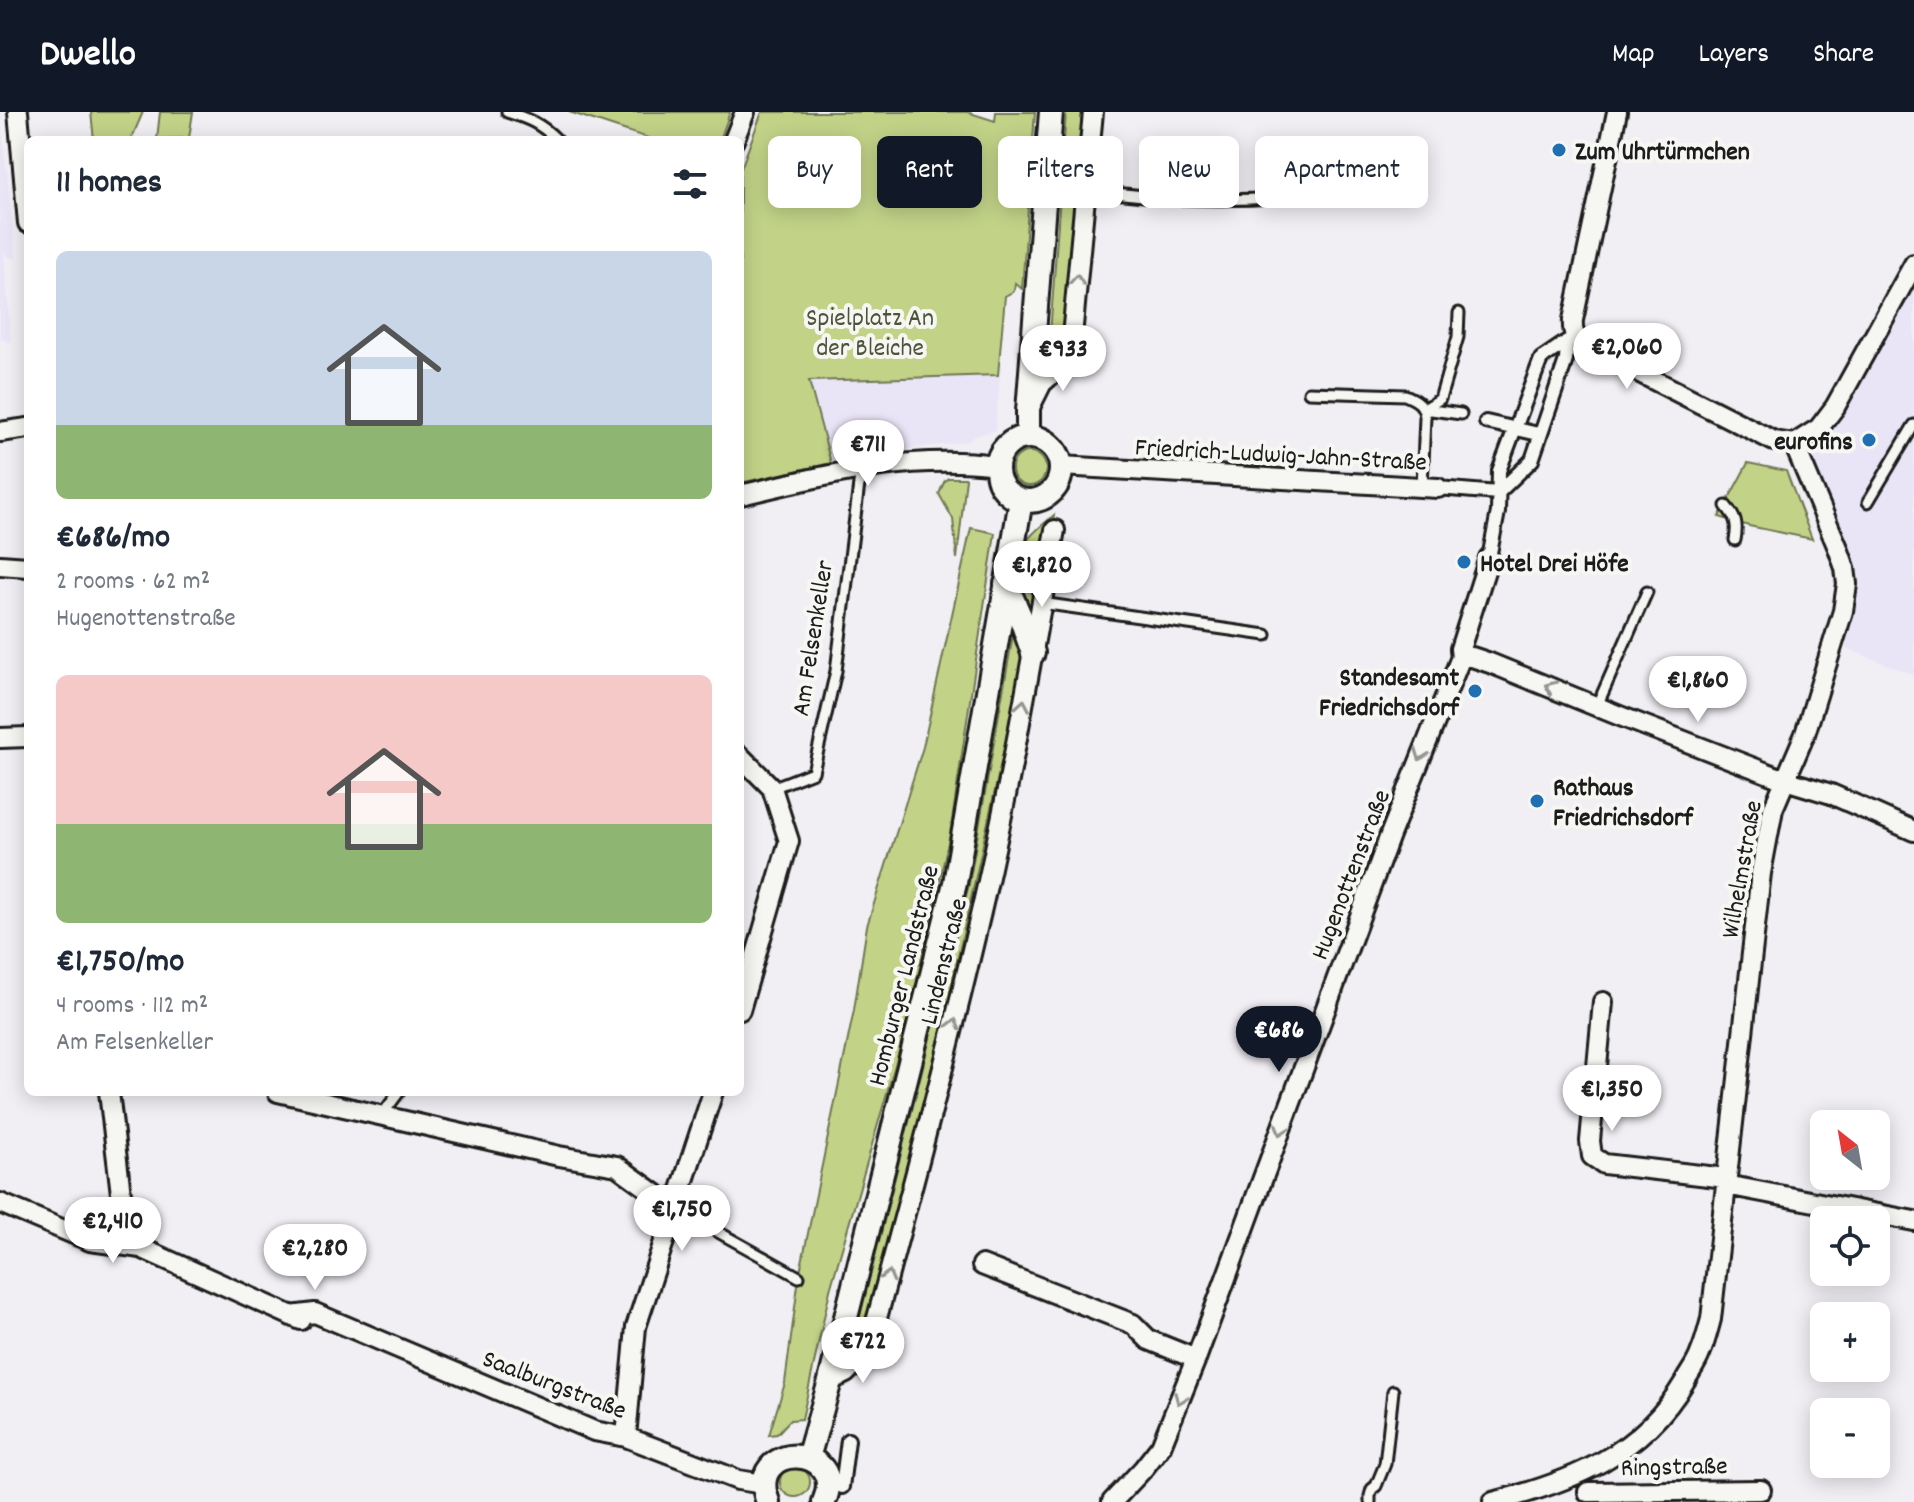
<!DOCTYPE html>
<meta charset="utf-8">
<style>
:root{--surface:#fff;--page:#f2f2f3;--text:#1f2937;--muted:#747a83;--accent:#111827}
body{margin:0;font-family:Dekko,sans-serif;background:var(--page);color:var(--text);height:100vh;display:flex;flex-direction:column;font-size:30px;white-space:nowrap}
*{box-sizing:border-box;margin:0}
p{font-size:26px;color:var(--muted)}
.icon{flex:none;width:44px;height:44px;fill:none;stroke:currentColor;stroke-width:2;stroke-linecap:round;stroke-linejoin:round}
.map{position:relative;flex:1;overflow:hidden}
.panel{position:absolute;left:24px;top:24px;width:720px;height:960px;display:flex;flex-direction:column;background:var(--surface);border-radius:12px;box-shadow:0 4px 20px #0003}
.panel>*{flex:none}
.top-card{position:absolute;left:768px;top:24px;width:760px;height:72px;display:flex;gap:16px}
.needle{width:52px;rotate:329deg}
.tools{position:absolute;left:1810px;top:998px;display:grid;gap:16px}
.tools a{display:grid;place-items:center;width:80px;height:80px;border-radius:12px;background:var(--surface);box-shadow:0 4px 20px #0003;font-size:40px}
.price{position:absolute;translate:-50% -68px;padding:0 18px;border-radius:28px;background:#fff;color:#222;font-size:26px;line-height:52px;filter:drop-shadow(0 2px 4px #0008)}
.price::after{content:'';position:absolute;left:50%;top:48px;width:24px;height:18px;margin-left:-12px;background:inherit;clip-path:polygon(0 0,100% 0,50% 100%)}
.price.on{background:var(--accent);color:#fff}
ul{padding:0;list-style:none}
li{display:grid;align-content:center;gap:16px;height:424px;padding:0 32px}
li span{display:grid;place-items:center;height:248px;border-radius:12px;color:#555}
li>.icon{margin-inline-start:auto}
span .icon{width:144px;height:144px;fill:#fffc;stroke-width:1}
li b{font-size:34px}
h2{display:flex;justify-content:space-between;align-items:center;height:96px;padding:0 32px;font-size:34px}
.tag{padding:0 28px;border-radius:12px;background:var(--surface);box-shadow:0 4px 20px #0003;font-size:28px;line-height:72px}
.tag.on{background:var(--accent);color:#fff}
header{display:flex;align-items:center;gap:48px;box-sizing:border-box;height:112px;padding:0 40px;background:var(--accent);color:#fff}
header strong{font-size:38px}
nav{display:flex;gap:44px;margin-inline-start:auto;font-size:28px}
.map>svg:first-child{display:block}
.built{fill:#eae4f7}
.green{fill:#c2d388;stroke:#6f7852;stroke-width:2}
.lines{fill:none;stroke-linecap:round;stroke-linejoin:round}
.service-casing{stroke:#1c1c1c;stroke-width:15}
.pedestrian-casing{stroke:#1c1c1c;stroke-width:18}
.minor-casing{stroke:#1c1c1c;stroke-width:24}
.tertiary-casing{stroke:#1c1c1c;stroke-width:28}
.service{stroke:#f6f6f2;stroke-width:9}
.pedestrian{stroke:#f6f6f2;stroke-width:12}
.minor{stroke:#f6f6f2;stroke-width:18}
.tertiary{stroke:#f6f6f2;stroke-width:22}
.oneway{stroke:#949492}
.poi-dot{fill:#1f6fb2;stroke:#f6f6f2;stroke-width:3}
.labels{text-anchor:middle;stroke-width:8;stroke-linejoin:round;paint-order:stroke}
.poi-label{font-size:26px;font-weight:bold;fill:#1c1c1c;stroke:#f6f6f2;text-anchor:start}
.park-label{font-size:26px;fill:#4e533c;stroke:#f6f6f2}
.street-label{font-size:26px;fill:#1c1c1c;stroke:#f6f6f2}
</style>
<header>
<strong>Dwello</strong>
<nav><a>Map</a><a>Layers</a><a>Share</a></nav>
</header>
<div class="map">
<svg width="1914" height="1390" viewBox="0 0 1914 1390">
<rect width="100%" height="100%" fill="#f1eef4"/>
<filter id="ink" filterUnits="userSpaceOnUse"><feTurbulence type="fractalNoise" baseFrequency=".0125" numOctaves="2"/><feDisplacementMap in="SourceGraphic" scale="16" xChannelSelector="R" yChannelSelector="G"/><feConvolveMatrix kernelMatrix="1 2 1 2 8 2 1 2 1" color-interpolation-filters="sRGB"/></filter>
<g filter="url(#ink)">
<path class="built" d="M0,0L16,147L4,142L11,231L0,226Z
M1914,152V563L1846,536L1843,499L1847,472L1802,328L1819,316Z
M1001,254L995,319L973,324L968,329L883,341L831,351L808,269L854,259Z"/>
<path class="green" d="M91,0H143L131,28H94Z
M160,0H193L189,26L157,27Z
M569,0H730L720,28H654Z
M762,0H967L995,9L996,0H1035L1022,177L1015,171L1014,179L1005,184L998,263L809,269L831,351L740,371V59Z
M1066,0H1085L1061,241L1055,250L1048,251Z
M1012 357a17 17 0 1 1 34 0a17 17 0 1 1-34 0Z
M1748,351L1786,359L1812,427L1749,414L1719,405Z
M948,366H966L957,447L953,407L939,382L944,370Z
M1054,403L1052,417L1044,420L1030,499L1027,500C1022,480 1017,442 1030,425C1037,417 1046,410 1054,403Z
M971,416L995,421L950,722L908,908L830,1178L802,1307L790,1308L777,1322L769,1323L785,1271L799,1165L854,898L867,814L923,635Z
M1014,517L1023,552L946,899L864,1226L855,1241H846L850,1228L855,1224L969,772Z
M780 1370a15 15 0 1 1 30 0a15 15 0 1 1-30 0Z"/>
<g class="lines">
<g class="service-casing">
<path id="service" d="M507,0C529,7 540,11 557,28
M1086,77C1151,87 1219,91 1285,85
M1309,280L1405,283C1417,288 1424,292 1425,305L1422,375
M1424,297L1440,287L1458,225L1459,201
M1424,297L1461,302
M1868,390L1914,313
M1726,394C1736,406 1738,413 1735,428
M1041,491L1266,523
M1597,594L1647,480
M772,676L813,660L836,559L861,356
M382,1003L399,980
M675,1096L799,1165
M1370,1390V1384L1372,1377L1376,1374L1385,1352L1393,1279"/>
</g>
<g class="pedestrian-casing">
<path id="pedestrian" d="M1486,310L1534,321
M1438,376L1498,381
M1498,381L1532,348L1566,248L1567,229
M1489,446L1498,400L1499,359L1541,247L1575,224
M842,1375L848,1328"/>
</g>
<g class="minor-casing">
<path id="minor" d="M18,0L28,111
M1617,0L1573,208C1572,220 1575,226 1585,233L1774,329L1794,332L1819,316L1835,295L1914,152
M734,28L745,0
M1031,293L1042,271L1070,246L1093,0
M0,320L28,316
M1061,354L1438,376
M740,383C828,363 906,341 997,353
M0,453L28,455
M1461,545H1472L1490,551L1620,604L1785,668L1831,682L1914,719
M0,626L28,625
M740,644L772,676L789,729L740,898
M1603,890L1590,1029L1592,1044L1604,1052L1726,1066
M109,980L127,1133
M278,980L559,1044L617,1054L675,1096
M1726,1073L1914,1109
M0,1091L90,1129L141,1136L301,1208
M982,1153L1133,1212L1149,1228L1196,1247
M291,1204L315,1201L594,1319L626,1325L738,1368L764,1372
M830,1269L846,1261L868,1239C909,1089 949,939 984,787C1012,665 1032,541 1055,418
M626,1325L636,1215L713,980
M1588,1380L1761,1378
M1112,1390L1143,1357L1161,1334L1196,1247L1390,723L1461,545L1460,537L1489,446
M1493,1390C1572,1370 1642,1342 1685,1269C1690,1260 1697,1251 1700,1242C1705,1231 1708,1218 1711,1207L1761,761L1773,697L1805,622L1843,499L1847,472L1845,456L1838,436L1794,332"/>
</g>
<g class="tertiary-casing">
<path id="tertiary" d="M1028,325V299L1051,0
M997 357a32 32 0 1 1 64 0a32 32 0 1 1-64 0Z
M1006,472L1020,504L1033,541
M808,1346L830,1269L955,771L1021,388
M768,1390C744,1328 849,1331 824,1390"/>
</g>
<use href="#service" class="service"/>
<use href="#pedestrian" class="pedestrian"/>
<use href="#minor" class="minor"/>
<use href="#tertiary" class="tertiary"/>
</g>
<defs><path id="oneway-chevron" d="M-2-3.5L2.5 0L-2 3.5" fill="none" stroke-width="1.6" stroke-linecap="round" stroke-linejoin="round" transform="scale(2)"/></defs>
<g class="oneway">
<use href="#oneway-chevron" transform="translate(1077 168) rotate(-85)"/>
<use href="#oneway-chevron" transform="translate(1550 575) rotate(-157)"/>
<use href="#oneway-chevron" transform="translate(1023 593) rotate(-80)"/>
<use href="#oneway-chevron" transform="translate(1421 643) rotate(110)"/>
<use href="#oneway-chevron" transform="translate(954 912) rotate(-76)"/>
<use href="#oneway-chevron" transform="translate(1281 1018) rotate(110)"/>
<use href="#oneway-chevron" transform="translate(888 1164) rotate(-75)"/>
<use href="#oneway-chevron" transform="translate(1180 1287) rotate(112)"/>
</g>
</g>
<g class="poi-dot">
<circle cx="1559" cy="38" r="8"/>
<circle cx="1869" cy="328" r="8"/>
<circle cx="1464" cy="450" r="8"/>
<circle cx="1475" cy="579" r="8"/>
<circle cx="1537" cy="689" r="8"/>
</g>
<g class="labels">
<g class="poi-label">
<text x="1575" y="47">Zum Uhrtürmchen</text>
<text x="1853" y="337" text-anchor="end">eurofins</text>
<text x="1480" y="459">Hotel Drei Höfe</text>
<text x="1459" y="573" text-anchor="end">Standesamt<tspan x="1459" dy="30">Friedrichsdorf</tspan></text>
<text x="1553" y="683">Rathaus<tspan x="1553" dy="30">Friedrichsdorf</tspan></text>
</g>
<g class="park-label">
<text x="870" y="213">Spielplatz An<tspan x="870" dy="30">der Bleiche</tspan></text>
</g>
<g class="street-label">
<text transform="translate(1281 341) rotate(3)" y="9">Friedrich-Ludwig-Jahn-Straße</text>
<text transform="translate(811 526) rotate(-81)" y="9">Am Felsenkeller</text>
<text transform="translate(1740 757) rotate(-80)" y="9">Wilhelmstraße</text>
<text transform="translate(1349 762) rotate(-69)" y="9">Hugenottenstraße</text>
<text transform="translate(942 849) rotate(-76)" y="9">Lindenstraße</text>
<text transform="translate(902 863) rotate(-76)" y="9">Homburger Landstraße</text>
<text transform="translate(555 1271) rotate(21)" y="9">Saalburgstraße</text>
<text transform="translate(1674 1353) rotate(-1)" y="9">Ringstraße</text>
</g>
</g>
</svg>
<div class="tools">
<a><svg class="needle" viewBox="-14 -14 28 28"><path d="M0-13l5 13h-10z" fill="#e53935"/><path d="M0 13l5-13h-10z" fill="#747a83"/></svg></a>
<a><svg class="icon" aria-label="locate" viewBox="0 0 24 24"><circle cx="12" cy="12" r="6"/><path d="M12 2v4M12 18v4M2 12h4M18 12h4"/></svg></a>
<a>+</a>
<a>−</a>
</div>
<b class="price" style="left:1627px;top:279px">€2,060</b>
<b class="price" style="left:1063px;top:281px">€933</b>
<b class="price" style="left:868px;top:376px">€711</b>
<b class="price" style="left:1042px;top:497px">€1,820</b>
<b class="price" style="left:1698px;top:612px">€1,860</b>
<b class="price on" style="left:1279px;top:962px">€686</b>
<b class="price" style="left:1612px;top:1021px">€1,350</b>
<b class="price" style="left:682px;top:1141px">€1,750</b>
<b class="price" style="left:113px;top:1153px">€2,410</b>
<b class="price" style="left:315px;top:1180px">€2,280</b>
<b class="price" style="left:863px;top:1273px">€722</b>
<div class="top-card">
<a class="tag">Buy</a>
<a class="tag on">Rent</a>
<a class="tag">Filters</a>
<a class="tag">New</a>
<a class="tag">Apartment</a>
</div>
<section class="panel">
<h2>11 homes<svg class="icon" aria-label="filters" viewBox="0 0 24 24"><path d="M4 7h16M4 17h16"/><circle cx="9" cy="7" r="2"/><circle cx="15" cy="17" r="2"/></svg></h2>
<ul>
<li><span style="background:linear-gradient(#c9d6e8 70%,#8fb573 0)"><svg class="icon" aria-label="home" viewBox="0 0 24 24"><path d="M3 11l9-7 9 7M6 9v11h12V9"/></svg></span><div><b>€686/mo</b><p>2 rooms · 62 m²</p><p>Hugenottenstraße</p></div></li>
<li><span style="background:linear-gradient(#f6c9c9 60%,#8fb573 0)"><svg class="icon" aria-label="home" viewBox="0 0 24 24"><path d="M3 11l9-7 9 7M6 9v11h12V9"/></svg></span><div><b>€1,750/mo</b><p>4 rooms · 112 m²</p><p>Am Felsenkeller</p></div></li>
</ul>
</section>
</div>
